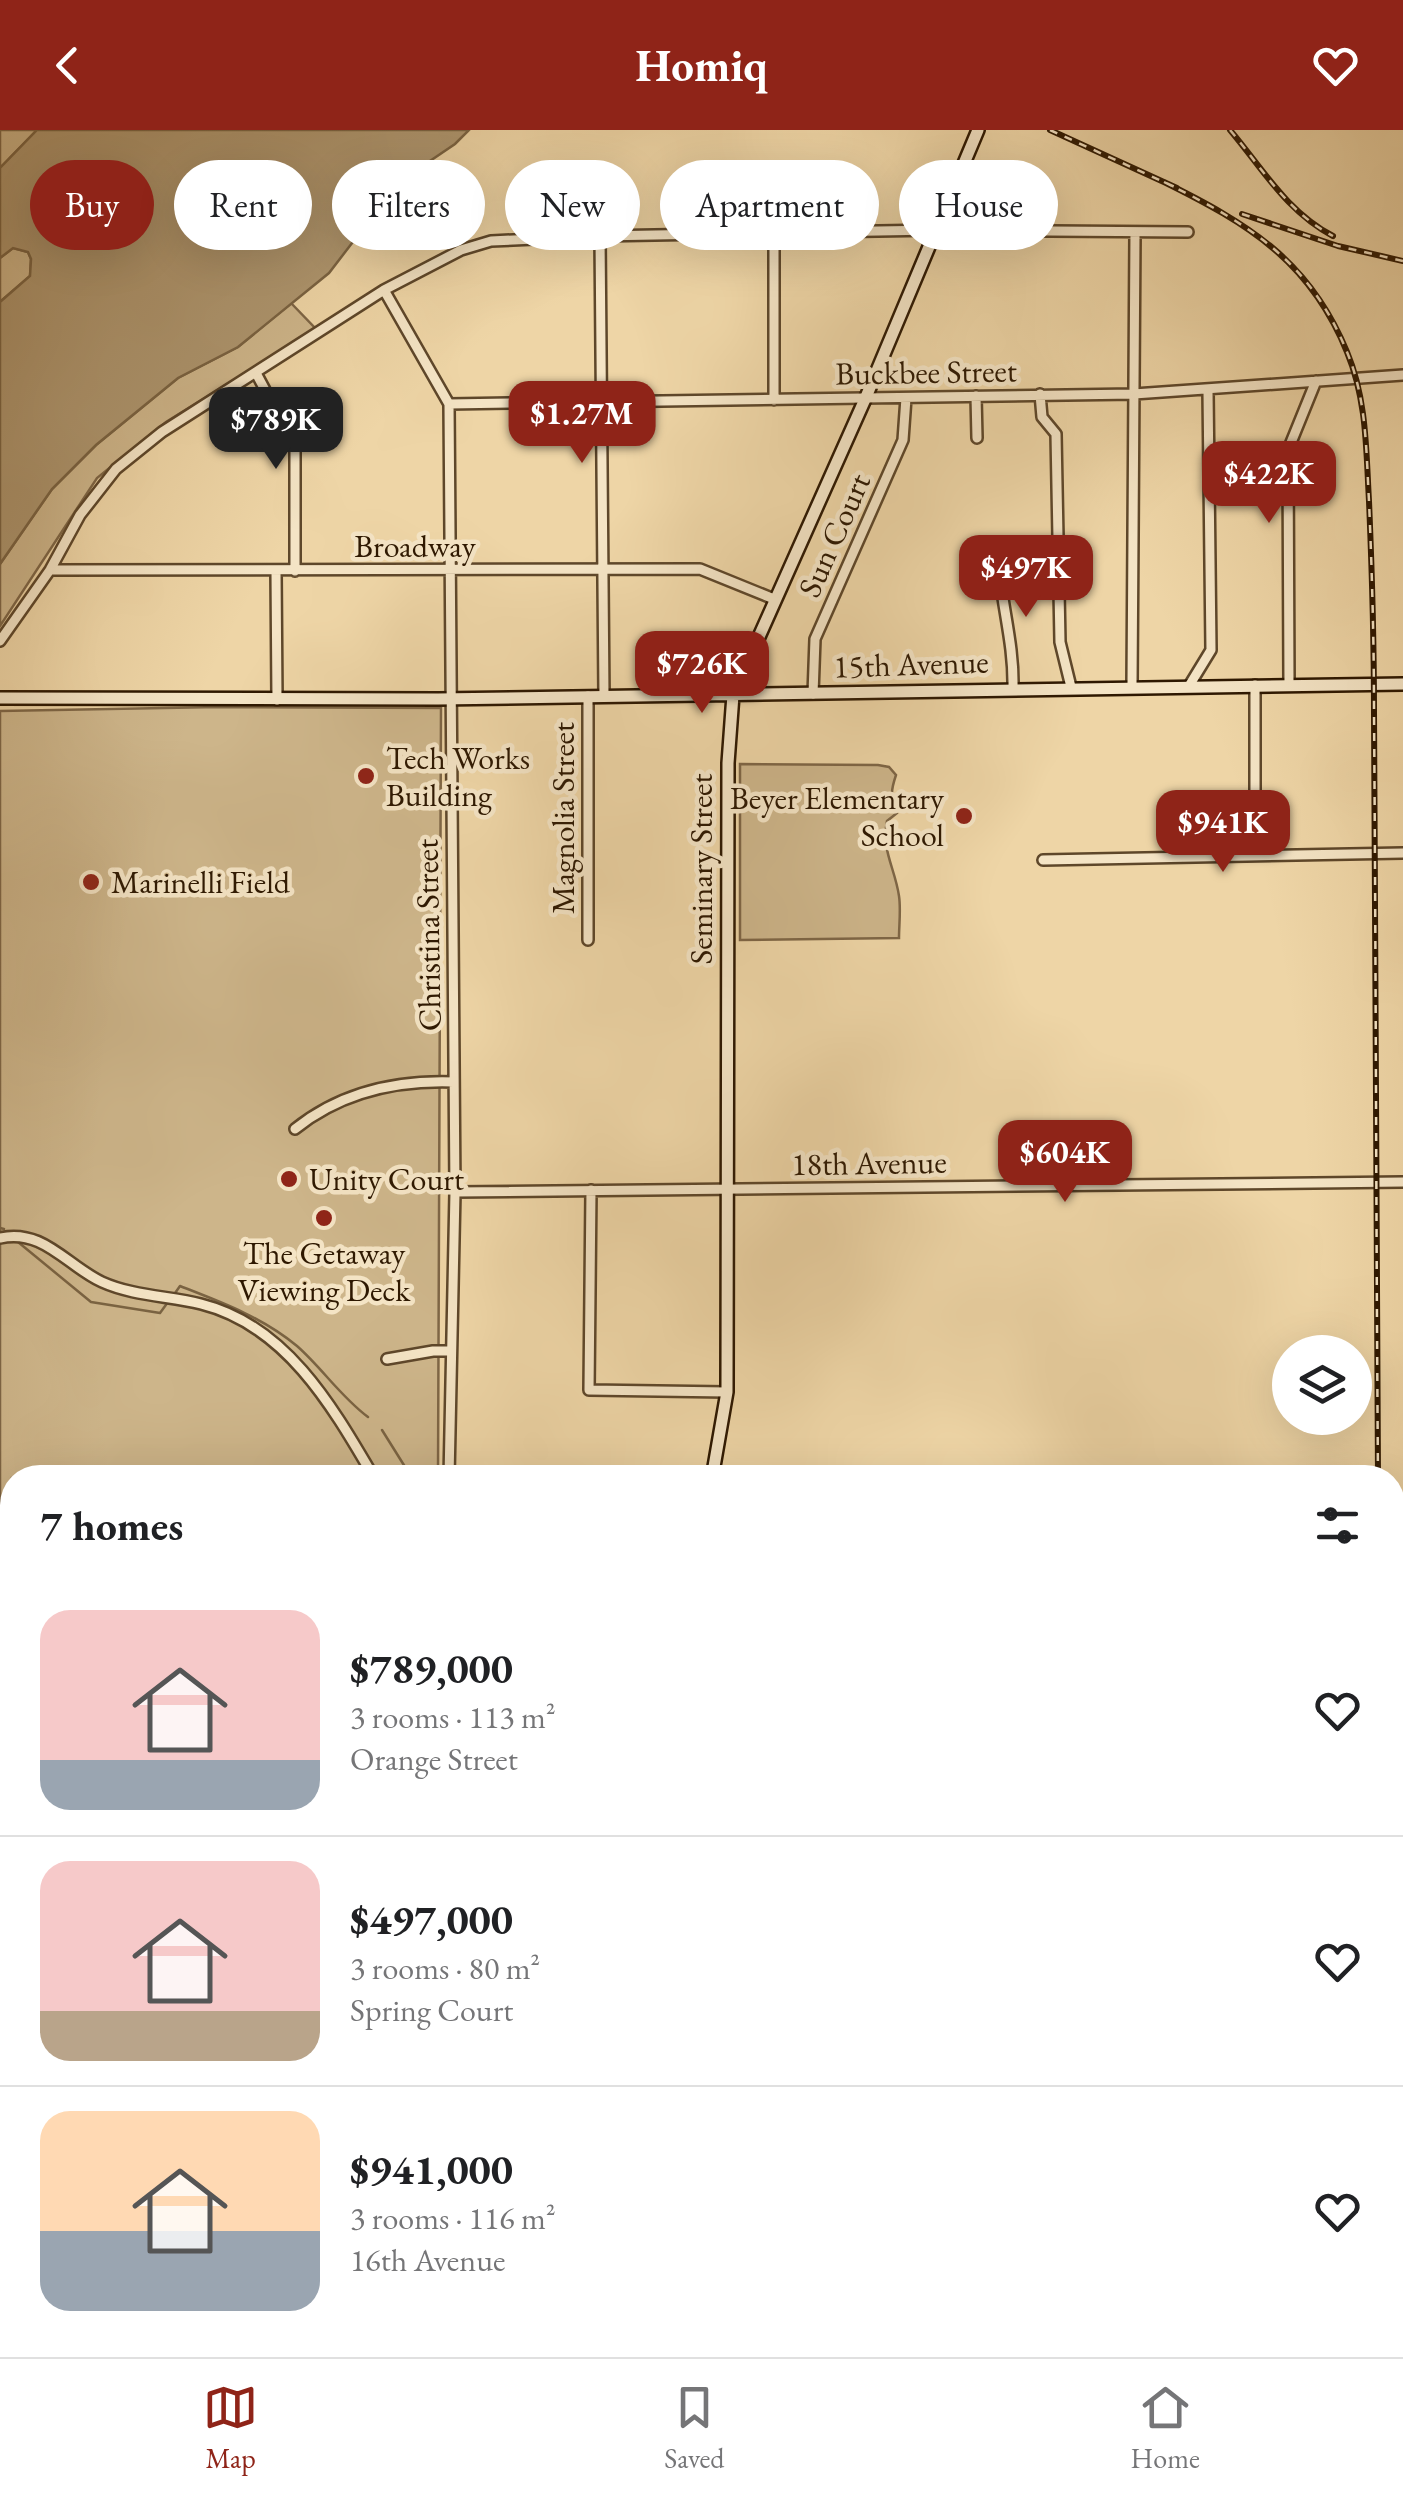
<!DOCTYPE html>
<meta charset="utf-8">
<style>
:root{--surface:#fff;--page:#f6f6f6;--text:#202124;--muted:#757577;--line:#e0e0e0;--accent:#8f2418}
body{margin:0;font-family:"EB Garamond",serif;background:var(--page);color:var(--text);height:100vh;display:flex;flex-direction:column;font-size:38px;white-space:nowrap}
*{box-sizing:border-box;margin:0}
p{font-size:32px;color:var(--muted)}
.icon{flex:none;width:55px;height:55px;fill:none;stroke:currentColor;stroke-width:2;stroke-linecap:round;stroke-linejoin:round}
.map{position:relative;flex:1;overflow:hidden}
.panel{position:absolute;left:0px;top:1335px;width:1405px;height:892px;display:flex;flex-direction:column;background:var(--surface);border-radius:40px 40px 0 0;box-shadow:0 10px 40px #0002}
.panel>*{flex:none}
.top-card{position:absolute;left:30px;top:30px;width:1345px;height:90px;display:flex;gap:20px}
.fabs{position:absolute;left:1272px;top:1205px;display:grid;gap:20px}
.fabs a{display:grid;place-items:center;width:100px;height:100px;border-radius:50%;background:var(--surface);box-shadow:0 10px 40px #0002;font-size:50px}
.price{position:absolute;translate:-50% -85px;padding:0 22px;border-radius:20px;background:var(--accent);color:#fff;font-size:32px;line-height:65px;filter:drop-shadow(0 2px 5px #0008)}
.price::after{content:'';position:absolute;left:50%;top:60px;width:30px;height:22px;margin-left:-15px;background:inherit;clip-path:polygon(0 0,100% 0,50% 100%)}
.price.on{background:#222;color:#fff}
ul{padding:0;list-style:none}
li{display:flex;align-items:center;gap:30px;height:250px;padding:0 40px}
li+li{border-top:2px solid var(--line)}
li span{display:grid;place-items:center;flex:none;width:280px;height:200px;border-radius:30px;color:#555}
li>.icon{margin-inline-start:auto}
span .icon{width:120px;height:120px;fill:#fffc;stroke-width:1}
li b{font-size:42px}
h2{display:flex;justify-content:space-between;align-items:center;height:120px;padding:0 40px;font-size:42px}
.tag{padding:0 35px;border-radius:45px;background:var(--surface);box-shadow:0 10px 40px #0002;font-size:35px;line-height:90px}
.tag.on{background:var(--accent);color:#fff}
header{display:flex;justify-content:space-between;align-items:center;height:130px;padding:0 40px;background:var(--accent);color:#fff;font-size:45px;font-weight:700}
.dock{display:flex;justify-content:space-around;align-items:center;height:140px;border-top:2px solid var(--line);background:var(--surface);font-size:28px;color:var(--muted)}
.dock a{display:grid;justify-items:center;gap:5px}
.dock .on{color:var(--accent)}
.map>svg:first-child{display:block}
.green{fill:#cdb58a;stroke:#7e6646;stroke-width:2.5}
.water{fill:#ad956e;stroke:#7a6342;stroke-width:2.5}
.lines{fill:none;stroke-linecap:round;stroke-linejoin:round}
.stream{stroke:#7a6342;stroke-width:2.5}
.street-casing{stroke:#5e472a;stroke-width:14}
.secondary-casing{stroke:#2e1801;stroke-width:16}
.street{stroke:#f4e4c5;stroke-width:9}
.secondary{stroke:#f4e4c5;stroke-width:11}
.rail-casing{stroke:#2e1801;stroke-width:6}
.rail{stroke:#f4e4c5;stroke-width:2.5;stroke-dasharray:8;stroke-linecap:butt}
.poi-dot{fill:#8f2418;stroke:#f4e4c5;stroke-width:4}
.labels{text-anchor:middle;stroke-width:9;stroke-linejoin:round;paint-order:stroke}
.street-label{font-size:32px;fill:#2e1801;stroke:#f4e4c5}
.poi-label{font-size:32px;fill:#2e1801;stroke:#f4e4c5;text-anchor:start}
</style>
<header><svg class="icon" aria-label="back" viewBox="0 0 24 24"><path d="M15 5l-7 7 7 7"/></svg>Homiq<svg class="icon" aria-label="heart" viewBox="0 0 24 24"><path d="M12 20l-8-8c-3-5 5-10 8-4 3-6 11-1 8 4z"/></svg></header>
<div class="map">
<svg width="1403" height="2227" viewBox="0 0 1403 2227">
<rect width="100%" height="100%" fill="#eed5a6"/>
<filter id="stains"><feTurbulence type="fractalNoise" baseFrequency=".002" numOctaves="4"/><feColorMatrix values="0 0 0 0 .2 0 0 0 0 .09 0 0 0 0 .02 0 0 0 .5 -.17"/></filter>
<radialGradient id="worn" r=".72"><stop offset=".6" stop-color="#630" stop-opacity="0"/><stop offset="1" stop-color="#630" stop-opacity=".3"/></radialGradient>
<path class="green" d="M0,0H37L0,38Z
M13,118L28,122L31,129L30,146L0,172V128Z
M291,173L316,199L166,292L97,348L0,496V434L52,359L96,315L178,248L238,217Z
M219,577L441,578L438,1347L12,1348V1857H0V581Z
M740,634L878,635L889,637L896,645C890,663 891,665 897,683L887,691C881,720 895,738 899,766C901,779 899,795 899,808L740,810Z"/>
<path class="water" d="M37,0H469L455,14L399,52L329,143L238,217L178,248L96,315L52,359L0,434V172L30,146L31,129L28,122L13,118L0,128V38Z"/>
<g class="lines">
<path class="stream" d="M0,1098L4,1099
M18,1112L91,1172L160,1183L168,1172
M173,1166L180,1156C221,1172 262,1187 297,1216C322,1238 341,1267 368,1287
M382,1300L407,1340V1348"/>
<g class="street-casing">
<path id="street" d="M600,106L604,566
M384,160L449,274L455,1062L449,1348
M256,243L295,316V441
M1040,264L1042,287L1056,304L1060,512L1071,557
M976,266L977,308
M774,270V103
M449,274L1134,264L1403,245
M998,423C1000,471 1014,510 1013,558
M50,440L700,439L774,469
M276,441L277,570
M0,511L50,440L80,385L116,339L162,302L384,160L461,120L491,111L600,106L936,100L1188,102
M1255,555V724
M1289,555L1288,320L1316,251
M1132,556L1135,103
M1189,556L1211,520L1208,261
M813,564L815,509L903,310L906,268
M588,566V810
M1043,730L1403,723
M295,999C341,962 397,950 454,952
M591,1060L589,1260L727,1262
M455,1062L1403,1052
M0,1108C43,1098 67,1136 102,1152C133,1166 169,1166 201,1174C285,1195 331,1274 372,1344
M387,1229L433,1221H451
M1392,1459H1403
M1392,2020H1403"/>
</g>
<g class="secondary-casing">
<path id="secondary" d="M0,568L438,569L1403,554
M712,1348L727,1262L728,633L733,565L866,267L978,0
M596,2215V2227"/>
</g>
<use href="#street" class="street"/>
<use href="#secondary" class="secondary"/>
<g class="rail-casing">
<path id="rail" d="M1050,0L1177,58
M1230,0C1263,39 1286,81 1333,106
M1164,52C1249,94 1310,131 1347,222C1367,270 1366,320 1369,371C1372,442 1374,512 1374,583C1376,838 1376,1093 1378,1348
M1242,84L1338,116L1403,131
M1382,2215V2227"/>
</g>
<use href="#rail" class="rail"/>
</g>
<g class="poi-dot">
<circle cx="366" cy="646" r="10"/>
<circle cx="964" cy="686" r="10"/>
<circle cx="91" cy="752" r="10"/>
<circle cx="289" cy="1049" r="10"/>
<circle cx="324" cy="1088" r="10"/>
</g>
<g class="labels">
<g class="street-label">
<text transform="translate(926 242) rotate(-1)" y="11">Buckbee Street</text>
<text transform="translate(834 405) rotate(-66)" y="11">Sun Court</text>
<text x="415" y="427">Broadway</text>
<text transform="translate(911 534) rotate(-2)" y="11">15th Avenue</text>
<text transform="translate(563 688) rotate(-90)" y="11">Magnolia Street</text>
<text transform="translate(701 739) rotate(-90)" y="11">Seminary Street</text>
<text transform="translate(428 805) rotate(-91)" y="11">Christina Street</text>
<text transform="translate(869 1033) rotate(-1)" y="11">18th Avenue</text>
</g>
<g class="poi-label">
<text x="386" y="639">Tech Works<tspan x="386" dy="37">Building</tspan></text>
<text x="944" y="679" text-anchor="end">Beyer Elementary<tspan x="944" dy="37">School</tspan></text>
<text x="111" y="763">Marinelli Field</text>
<text x="309" y="1060">Unity Court</text>
<text x="324" y="1134" text-anchor="middle">The Getaway<tspan x="324" dy="37">Viewing Deck</tspan></text>
</g>
</g>
<rect width="100%" height="100%" filter="url(#stains)"/>
<rect width="100%" height="100%" fill="url(#worn)"/>
</svg>
<div class="fabs">
<a><svg class="icon" aria-label="layers" viewBox="0 0 24 24"><path d="M12 4l9 5-9 5-9-5zM3 14l9 5 9-5"/></svg></a>
</div>
<b class="price" style="left:582px;top:336px">$1.27M</b>
<b class="price on" style="left:276px;top:342px">$789K</b>
<b class="price" style="left:1269px;top:396px">$422K</b>
<b class="price" style="left:1026px;top:490px">$497K</b>
<b class="price" style="left:702px;top:586px">$726K</b>
<b class="price" style="left:1223px;top:745px">$941K</b>
<b class="price" style="left:1065px;top:1075px">$604K</b>
<div class="top-card">
<a class="tag on">Buy</a>
<a class="tag">Rent</a>
<a class="tag">Filters</a>
<a class="tag">New</a>
<a class="tag">Apartment</a>
<a class="tag">House</a>
</div>
<section class="panel">
<h2>7 homes<svg class="icon" aria-label="filters" viewBox="0 0 24 24"><path d="M4 7h16M4 17h16"/><circle cx="9" cy="7" r="2"/><circle cx="15" cy="17" r="2"/></svg></h2>
<ul>
<li><span style="background:linear-gradient(#f6c9c9 75%,#9aa5b1 0)"><svg class="icon" aria-label="home" viewBox="0 0 24 24"><path d="M3 11l9-7 9 7M6 9v11h12V9"/></svg></span><div><b>$789,000</b><p>3 rooms · 113 m²</p><p>Orange Street</p></div><svg class="icon" aria-label="heart" viewBox="0 0 24 24"><path d="M12 20l-8-8c-3-5 5-10 8-4 3-6 11-1 8 4z"/></svg></li>
<li><span style="background:linear-gradient(#f6c9c9 75%,#b9a48a 0)"><svg class="icon" aria-label="home" viewBox="0 0 24 24"><path d="M3 11l9-7 9 7M6 9v11h12V9"/></svg></span><div><b>$497,000</b><p>3 rooms · 80 m²</p><p>Spring Court</p></div><svg class="icon" aria-label="heart" viewBox="0 0 24 24"><path d="M12 20l-8-8c-3-5 5-10 8-4 3-6 11-1 8 4z"/></svg></li>
<li><span style="background:linear-gradient(#ffd9b3 60%,#9aa5b1 0)"><svg class="icon" aria-label="home" viewBox="0 0 24 24"><path d="M3 11l9-7 9 7M6 9v11h12V9"/></svg></span><div><b>$941,000</b><p>3 rooms · 116 m²</p><p>16th Avenue</p></div><svg class="icon" aria-label="heart" viewBox="0 0 24 24"><path d="M12 20l-8-8c-3-5 5-10 8-4 3-6 11-1 8 4z"/></svg></li>
</ul>
</section>
</div>
<nav class="dock">
<a class="on"><svg class="icon" aria-label="map" viewBox="0 0 24 24"><path d="M3 6l6-2 6 2 6-2v14l-6 2-6-2-6 2zM9 4v14M15 6v14"/></svg>Map</a>
<a><svg class="icon" aria-label="saved" viewBox="0 0 24 24"><path d="M7 4h10v16l-5-4-5 4z"/></svg>Saved</a>
<a><svg class="icon" aria-label="home" viewBox="0 0 24 24"><path d="M3 11l9-7 9 7M6 9v11h12V9"/></svg>Home</a>
</nav>
